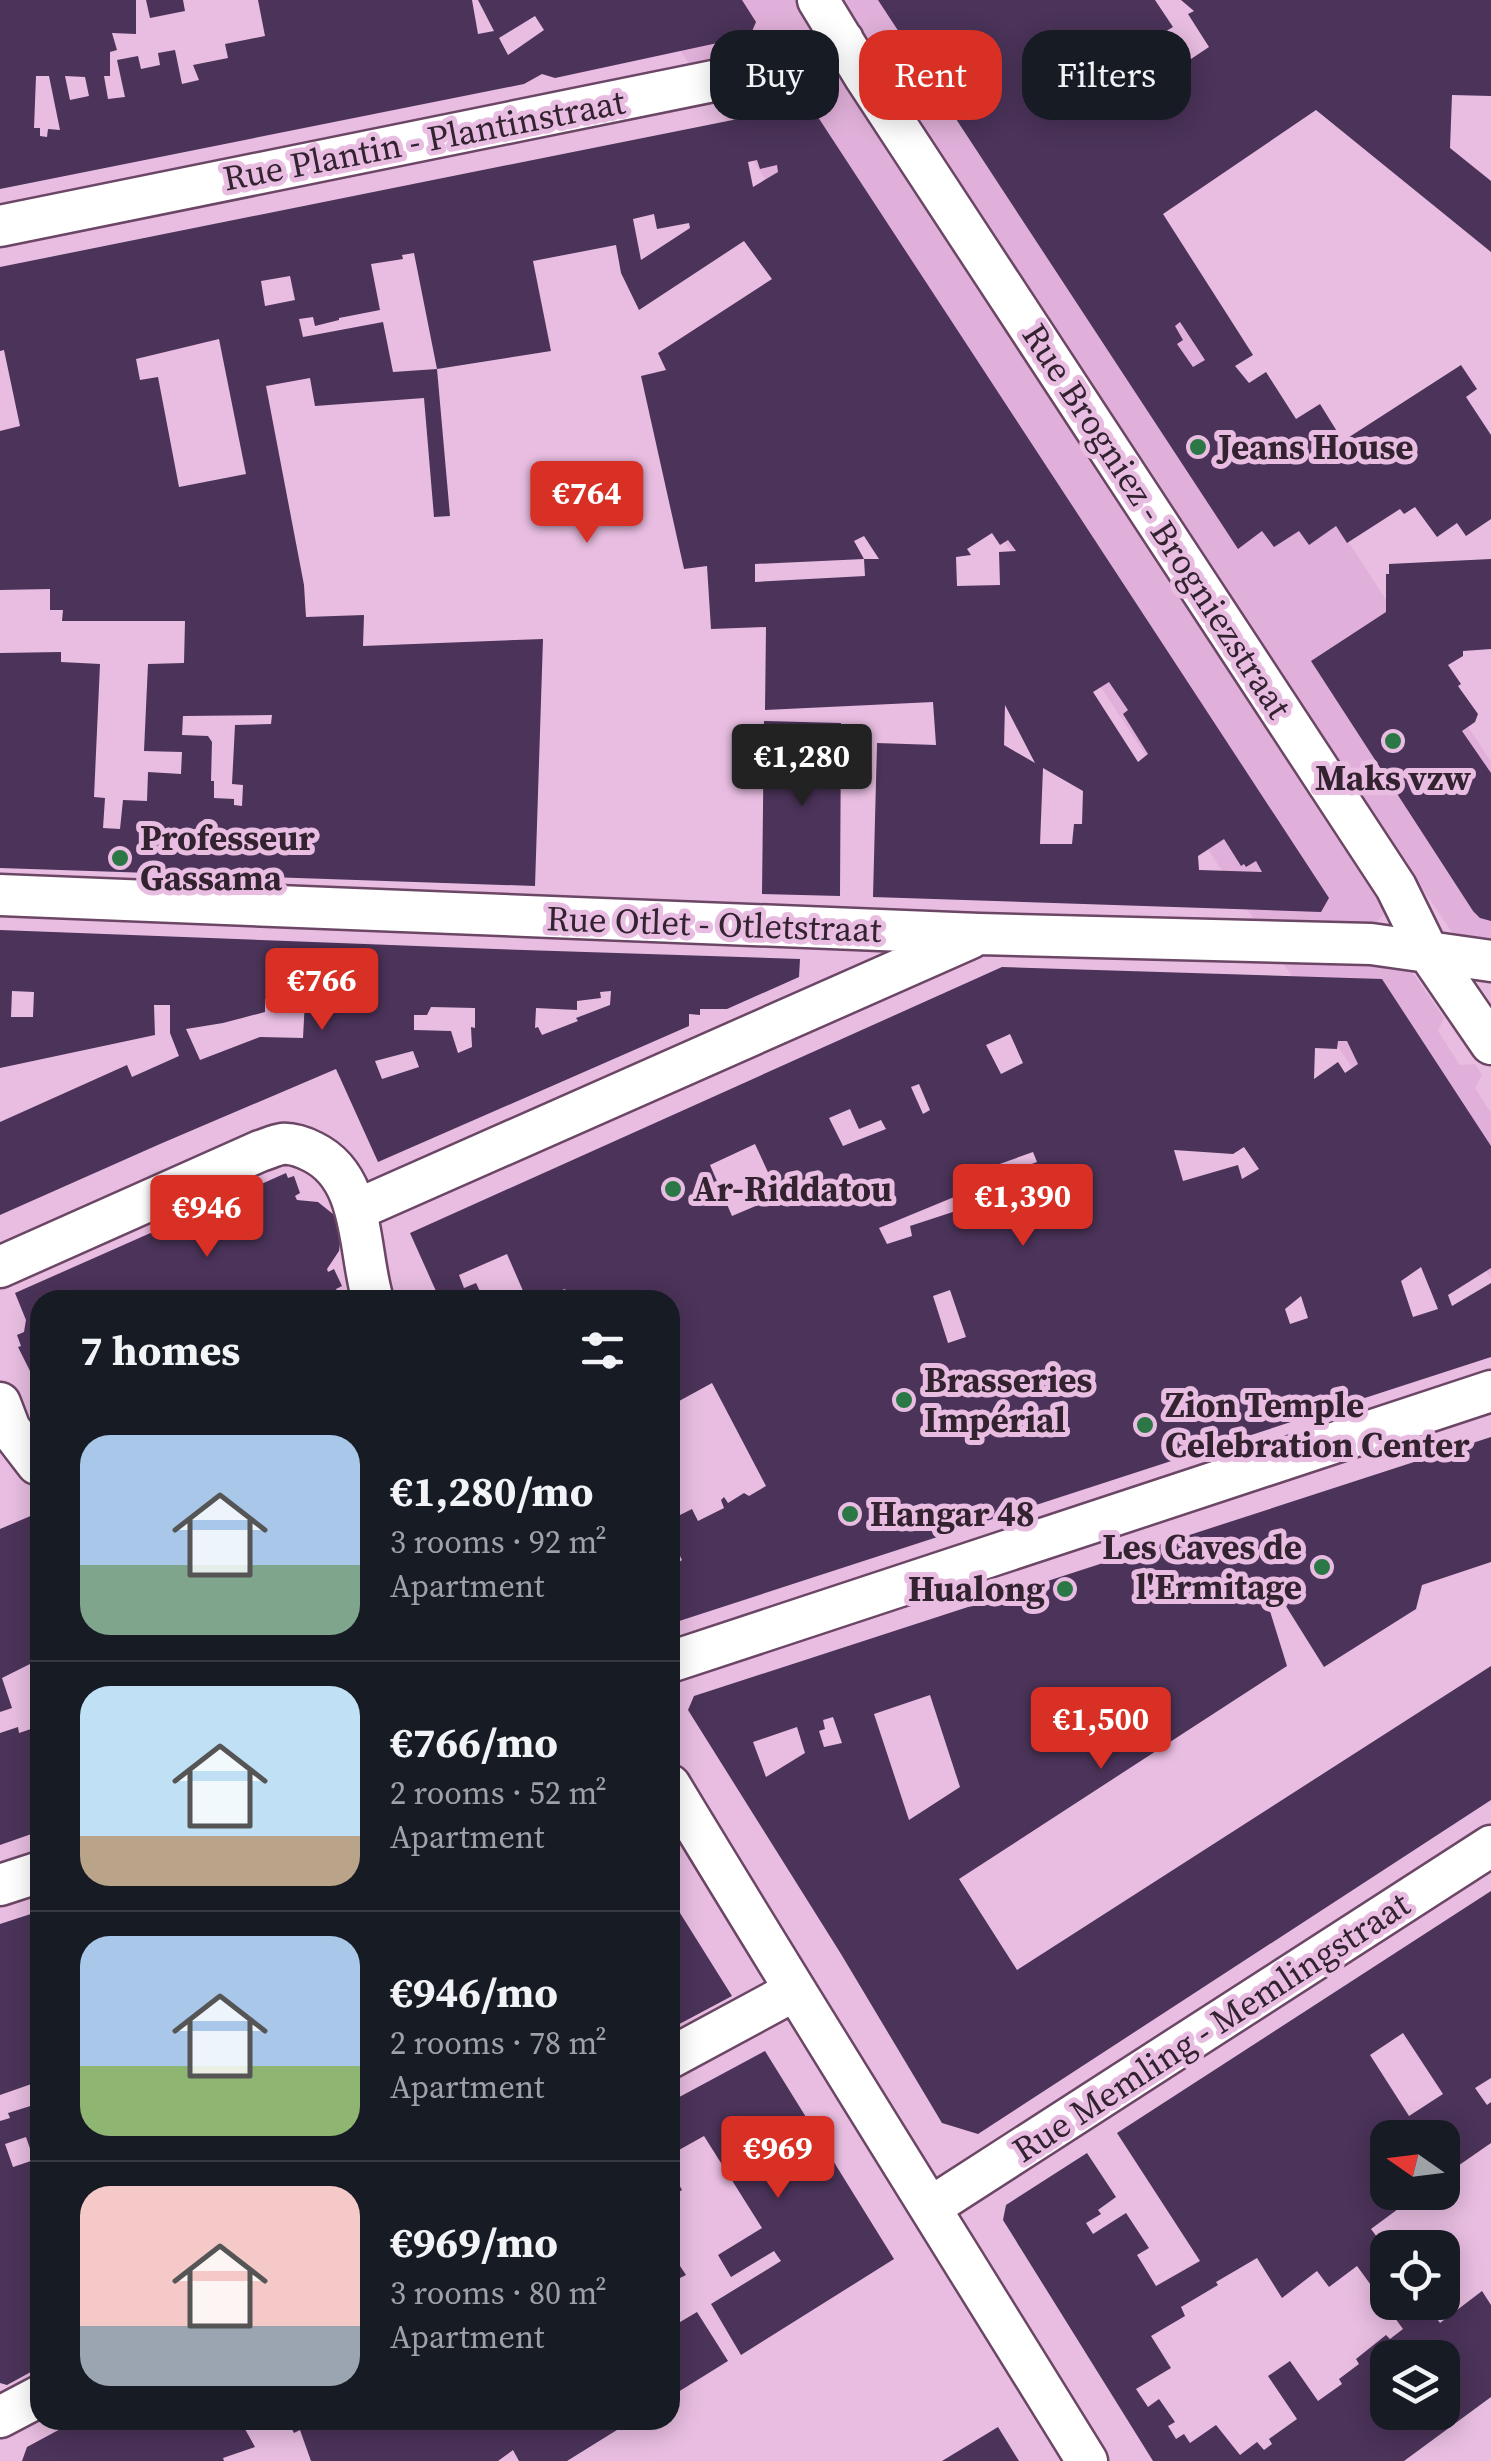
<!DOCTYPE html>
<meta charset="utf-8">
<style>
:root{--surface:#171b24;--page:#20242c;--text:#f1f3f6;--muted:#9ea1a6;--line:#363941;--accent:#d93025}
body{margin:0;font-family:"Source Serif 4",serif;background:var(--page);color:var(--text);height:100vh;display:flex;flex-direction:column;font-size:38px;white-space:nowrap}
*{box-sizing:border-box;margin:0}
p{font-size:32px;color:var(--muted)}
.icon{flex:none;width:55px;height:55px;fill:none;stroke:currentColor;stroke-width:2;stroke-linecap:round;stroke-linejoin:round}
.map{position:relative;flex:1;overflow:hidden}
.drawer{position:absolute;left:30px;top:1290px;width:650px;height:1140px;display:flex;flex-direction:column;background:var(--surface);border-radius:30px;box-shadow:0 5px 25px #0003}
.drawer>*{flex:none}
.top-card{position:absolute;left:710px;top:30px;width:630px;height:90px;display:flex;gap:20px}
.needle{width:65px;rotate:284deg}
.controls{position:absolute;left:1370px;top:2120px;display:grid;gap:20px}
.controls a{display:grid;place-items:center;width:90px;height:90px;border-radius:20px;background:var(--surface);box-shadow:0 5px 25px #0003;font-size:50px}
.price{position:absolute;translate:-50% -85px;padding:0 22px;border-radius:10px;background:var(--accent);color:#fff;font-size:32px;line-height:65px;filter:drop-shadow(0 2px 5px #0008)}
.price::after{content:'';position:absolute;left:50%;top:60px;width:30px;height:22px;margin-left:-15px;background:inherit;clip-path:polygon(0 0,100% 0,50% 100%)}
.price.active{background:#222;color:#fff}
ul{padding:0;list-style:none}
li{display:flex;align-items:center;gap:30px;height:250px;padding:0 50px}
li+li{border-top:2px solid var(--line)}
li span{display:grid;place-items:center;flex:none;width:280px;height:200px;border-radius:30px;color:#555}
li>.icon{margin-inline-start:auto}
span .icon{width:120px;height:120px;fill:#fffc;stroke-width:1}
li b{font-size:42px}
h2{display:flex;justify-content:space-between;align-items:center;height:120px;padding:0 50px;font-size:42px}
.chip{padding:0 35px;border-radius:30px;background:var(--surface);box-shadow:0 5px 25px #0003;font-size:35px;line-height:90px}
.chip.active{background:var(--accent);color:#fff}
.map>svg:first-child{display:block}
.built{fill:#e1b0da}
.building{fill:#4b3359;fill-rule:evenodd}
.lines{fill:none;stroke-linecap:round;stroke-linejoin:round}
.street-casing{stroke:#6b4665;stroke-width:45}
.street{stroke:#fff;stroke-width:40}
.poi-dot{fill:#2b7746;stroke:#e8bde1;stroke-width:4}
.labels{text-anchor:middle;stroke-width:10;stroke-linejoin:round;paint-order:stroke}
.street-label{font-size:35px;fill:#332331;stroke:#e8bde1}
.poi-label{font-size:35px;font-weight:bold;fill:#332331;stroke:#e8bde1;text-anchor:start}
</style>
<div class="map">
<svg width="1491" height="2461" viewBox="0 0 1491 2461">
<rect width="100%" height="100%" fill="#e8bde1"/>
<path class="built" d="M647,0H998L1491,762V948L1456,938L1403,860L1371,880L1384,908L1383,915L1375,924L1349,926L1379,966H1397L1412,972L1444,1018L1438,1031L1460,1065L1475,1064L1482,1075L1475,1088L1491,1113V1278Z"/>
<path class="building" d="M0,0H136V34L112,33L117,50L110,52V76H104L108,99L125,97L117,60L138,56L141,69L160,65L158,53L175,50L182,84L199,80L193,65L228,58L225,44L265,36L258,0H472L478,34L494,31L478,0H742L756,22L750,36L555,78L542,74L524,84L0,189ZM535,16L544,30L508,55L499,38ZM36,76H49L60,130L48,129L47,137L40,136V128H34ZM65,76L85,77L89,96L70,100Z
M146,0H183L185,11L150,18Z
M878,0H1155L1173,27L1161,34L1182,65L1209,47L1188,14L1194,11L1181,0H1491V96L1452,95L1450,148L1491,181V252L1316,110L1163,214L1253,355L1235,366L1249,383L1266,372L1296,419L1320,404L1343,441L1461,365L1477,389L1466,397L1491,435V519L1466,536L1457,523L1437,537L1415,507L1404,514L1400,509L1347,543L1336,526L1309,545L1299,531L1274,547L1262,531L1238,549ZM1180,322L1205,360L1193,367L1177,344L1183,340L1175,326Z
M802,106L814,111L1329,898L1321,912L873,897L877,743L936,745L933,702L765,710L766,627L711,629L707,566L684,569L641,376L666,370L658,353L772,279L744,241L639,310L621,273L616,245L533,261L551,351L437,369L414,253L402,255L403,259L371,264L380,310L339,318V320L315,326L313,317L299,319L303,337L383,322L393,372L437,369L450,516L434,517L424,398L315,406L310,378L266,386L304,585L306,617L364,615L363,646L543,639L535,886L0,868V653L61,652V662L100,664L94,797L105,798L103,828L120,829L123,800L147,801L148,772L181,774L182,752L144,751L148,664L184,663L185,621H62L63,610H50V589L0,590V431L20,426L4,350L0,351V267ZM757,160L760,169L777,165L778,172L753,187L748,162ZM654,214L657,229L689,223L690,228L641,260L633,219ZM290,276L295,300L265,306L261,281ZM219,339L246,474L179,487L158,377L140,380L136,359ZM992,533L1000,545L1008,540L1016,551L999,552L1000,585L957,586L956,557L971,555L967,549ZM864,536L879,559H864L865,576L755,582V564L864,559L854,541ZM1109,682L1128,710L1123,714L1148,754L1138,762L1093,692ZM1005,705L1035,763L1004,745ZM272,715L271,724L235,725L232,784L243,785L242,806L234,805V799L214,798V781H211L212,742L208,736L182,735L183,716ZM1043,768L1083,791L1082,824H1074L1072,844H1040ZM1224,839L1241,866L1244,864L1246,867L1256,861L1262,872L1199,870L1198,856Z
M1491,559V649L1463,651V656L1448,665L1461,684L1458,686L1478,714L1475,722L1462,731L1491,773V921L1480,918L1473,911L1311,661L1386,612V574H1389V564Z
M764,721L841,723L840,896L762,894Z
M0,930L495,949L800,959L799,977L727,1009H700V1015L689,1014V1026L378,1162L336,1069L160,1144L0,1215V1122L127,1065L132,1077L179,1056L170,1033V1005H154L155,1035L0,1068ZM12,991L34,992L33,1017H11ZM611,991L610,1005L576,1018L578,1021L542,1035L538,1027L535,1028L536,1008L577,1010V1001L601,998L600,992ZM265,999L305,1000L303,1038L260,1037L200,1060L186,1029L223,1023L265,1012ZM431,1007L475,1008V1028L471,1027L472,1047L458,1053L451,1031L414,1030V1015H427ZM413,1051L419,1067L382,1079L375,1061Z
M1002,967L1382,979L1491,1146V1268L1448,1295L1452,1306L1491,1283V1357L670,1624V1593L679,1587L673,1578L670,1580V1568L682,1560L670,1536V1520L692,1509L698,1521L724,1508L721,1500L724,1497L728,1503L744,1493L749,1496L766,1486L712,1383L670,1406V1300H570L565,1289L539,1300H527L507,1254L459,1275L464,1288L476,1283L484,1300H440L410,1233ZM1010,1034L1023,1063L1001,1074L986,1045ZM1338,1041H1347L1358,1064L1345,1073L1338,1062L1314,1079L1315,1048L1337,1049ZM919,1084L930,1110L923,1114L911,1087ZM850,1109L859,1129L881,1120L886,1129L843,1146L829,1118ZM755,1144L779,1196L732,1216L710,1165ZM1244,1147L1259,1169L1242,1179L1238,1165L1183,1181L1174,1150L1233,1154ZM1033,1152L1037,1162L998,1177L994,1166ZM959,1195L965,1208L910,1226L912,1236L887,1244L879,1228ZM1421,1267L1438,1309L1413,1317L1401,1281ZM950,1290L966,1337L948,1343L933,1296ZM1301,1296L1308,1318L1290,1324L1285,1309Z
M286,1173L288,1178L294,1176L300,1193L295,1196L297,1200L318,1202L333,1214L341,1234L339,1251L327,1269L328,1272L334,1269L342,1286L336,1289L340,1297L334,1300H40V1391L18,1347L21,1346L17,1335L24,1332L26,1320L15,1293Z
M1491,1437V1562L1422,1585L1416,1609L1324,1667L1284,1603L1269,1608L1287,1666L959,1879L1017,1970L1491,1666V1800L978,2134L942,2123L841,1954L688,1710L694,1696ZM930,1695L960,1787L909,1820L874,1714ZM833,1717L842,1743L824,1747L819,1731L825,1729L823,1720ZM797,1727L805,1753L766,1777L753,1742Z
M40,1512V1659L2,1678L12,1708L0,1712V1529Z
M40,1726V1831L0,1845V1733L18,1727L19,1733Z
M1491,1891V2078L1475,2088L1487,2105L1491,2102V2143L1442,2177V2138H1388V2192H1421L1371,2229L1388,2252V2302H1425L1440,2323L1482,2291L1491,2305V2397L1404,2461H1153L1003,2220L1006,2205L1087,2153L1116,2197L1098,2210L1101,2214L1086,2223L1093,2234L1126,2213L1149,2248L1137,2255L1156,2286L1200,2261L1117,2133ZM1403,2033L1443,2094L1409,2116L1370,2055ZM1257,2258L1282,2298L1317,2271L1329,2287L1357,2266L1403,2329L1390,2339L1386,2335L1356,2359L1359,2364L1339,2379L1342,2384L1318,2401L1290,2361L1268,2376L1297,2419L1269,2439L1272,2444L1264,2450L1257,2442L1240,2455L1216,2425L1190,2443L1184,2434L1176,2439L1168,2426L1175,2422L1159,2399L1148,2407L1136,2389L1171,2368L1151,2336L1185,2316L1181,2307L1218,2285L1216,2282ZM1388,2358H1442V2412H1388Z
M670,1897L732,1996L670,2029Z
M40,1911V2081L0,2095V1924Z
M765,2051L894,2259L741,2355L711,2304L781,2261L774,2251L731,2277L718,2255L762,2228L704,2136L670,2155V2102Z
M40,2103V2367L7,2385L0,2383V2121L10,2118L8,2113ZM26,2137L34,2160L13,2167L5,2144Z
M670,2168L682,2190L670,2197Z
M670,2251L686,2275L670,2283Z
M697,2312L728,2361L670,2397V2328Z
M77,2420H240L255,2447L223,2458L224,2461H22L27,2447Z
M287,2420H633L567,2461H519L513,2450L498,2461H311L300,2430L294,2433Z
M998,2427L1019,2461H942Z"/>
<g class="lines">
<g class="street-casing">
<path id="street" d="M818,0L865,77L1396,887L1428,952L1491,1044
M0,226L797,64L843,40
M0,895L979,934L1371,944L1491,961
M356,1210L971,938
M0,1267L260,1151C267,1149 275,1145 282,1144C293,1143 303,1147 313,1152C366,1178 358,1252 373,1300
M0,1403L10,1429L37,1464L40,1463
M670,1662L1491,1391
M670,1785C807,2012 948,2236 1087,2461
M0,1885L40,1872
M670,2058L794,1991
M931,2207L1491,1846
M0,2417L40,2396"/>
</g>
<use href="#street" class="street"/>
</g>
<g class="poi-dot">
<circle cx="1198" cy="447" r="10"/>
<circle cx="1393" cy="741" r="10"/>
<circle cx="120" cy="858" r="10"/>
<circle cx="673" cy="1189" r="10"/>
<circle cx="904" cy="1400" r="10"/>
<circle cx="1145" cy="1425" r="10"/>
<circle cx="850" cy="1514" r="10"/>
<circle cx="1322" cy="1567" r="10"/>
<circle cx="1065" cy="1589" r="10"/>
</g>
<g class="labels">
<g class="street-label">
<text transform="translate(424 140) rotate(-11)" y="12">Rue Plantin - Plantinstraat</text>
<text transform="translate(1157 521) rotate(57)" y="12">Rue Brogniez - Brogniezstraat</text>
<text transform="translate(714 924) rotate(2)" y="12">Rue Otlet - Otletstraat</text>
<text transform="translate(1211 2027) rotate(-33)" y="12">Rue Memling - Memlingstraat</text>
</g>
<g class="poi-label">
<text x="1218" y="459">Jeans House</text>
<text x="1393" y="790" text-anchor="middle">Maks vzw</text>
<text x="140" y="850">Professeur<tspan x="140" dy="40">Gassama</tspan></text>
<text x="693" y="1201">Ar-Riddatou</text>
<text x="924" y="1392">Brasseries<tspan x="924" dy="40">Impérial</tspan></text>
<text x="1165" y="1417">Zion Temple<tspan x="1165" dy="40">Celebration Center</tspan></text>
<text x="870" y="1526">Hangar 48</text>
<text x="1302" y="1559" text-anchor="end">Les Caves de<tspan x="1302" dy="40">l'Ermitage</tspan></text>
<text x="1045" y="1601" text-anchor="end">Hualong</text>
</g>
</g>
</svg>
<div class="controls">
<a><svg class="needle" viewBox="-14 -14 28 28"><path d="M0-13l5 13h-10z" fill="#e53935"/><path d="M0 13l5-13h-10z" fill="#9ea1a6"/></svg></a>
<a><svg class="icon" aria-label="locate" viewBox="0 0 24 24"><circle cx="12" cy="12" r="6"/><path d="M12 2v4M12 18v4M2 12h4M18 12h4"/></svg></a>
<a><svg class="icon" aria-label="layers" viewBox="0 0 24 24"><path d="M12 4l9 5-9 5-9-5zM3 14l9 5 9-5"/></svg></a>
</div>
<b class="price" style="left:587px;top:546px">€764</b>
<b class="price active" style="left:802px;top:809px">€1,280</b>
<b class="price" style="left:322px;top:1033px">€766</b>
<b class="price" style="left:1023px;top:1249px">€1,390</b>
<b class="price" style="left:207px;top:1260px">€946</b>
<b class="price" style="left:1101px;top:1772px">€1,500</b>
<b class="price" style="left:778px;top:2201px">€969</b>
<div class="top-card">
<a class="chip">Buy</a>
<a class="chip active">Rent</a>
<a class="chip">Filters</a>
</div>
<section class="drawer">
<h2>7 homes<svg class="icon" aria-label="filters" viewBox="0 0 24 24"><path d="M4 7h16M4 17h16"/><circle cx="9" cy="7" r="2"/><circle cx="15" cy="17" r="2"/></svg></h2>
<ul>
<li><span style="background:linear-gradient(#a9c7e8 65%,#7fa58c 0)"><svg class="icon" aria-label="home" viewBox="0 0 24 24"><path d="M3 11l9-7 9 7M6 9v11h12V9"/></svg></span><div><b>€1,280/mo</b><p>3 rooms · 92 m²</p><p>Apartment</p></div></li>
<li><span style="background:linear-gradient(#bfe0f5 75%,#b9a48a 0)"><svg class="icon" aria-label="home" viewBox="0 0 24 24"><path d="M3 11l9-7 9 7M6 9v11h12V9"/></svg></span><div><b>€766/mo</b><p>2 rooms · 52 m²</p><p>Apartment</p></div></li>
<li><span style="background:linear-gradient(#a9c7e8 65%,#8fb573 0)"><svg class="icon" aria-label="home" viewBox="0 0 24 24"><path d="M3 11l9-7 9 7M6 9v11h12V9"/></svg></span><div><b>€946/mo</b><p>2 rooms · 78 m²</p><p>Apartment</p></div></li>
<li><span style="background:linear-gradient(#f6c9c9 70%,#9aa5b1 0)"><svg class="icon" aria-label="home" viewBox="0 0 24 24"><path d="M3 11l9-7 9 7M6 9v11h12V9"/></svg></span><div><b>€969/mo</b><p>3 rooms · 80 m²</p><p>Apartment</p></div></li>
</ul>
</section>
</div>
